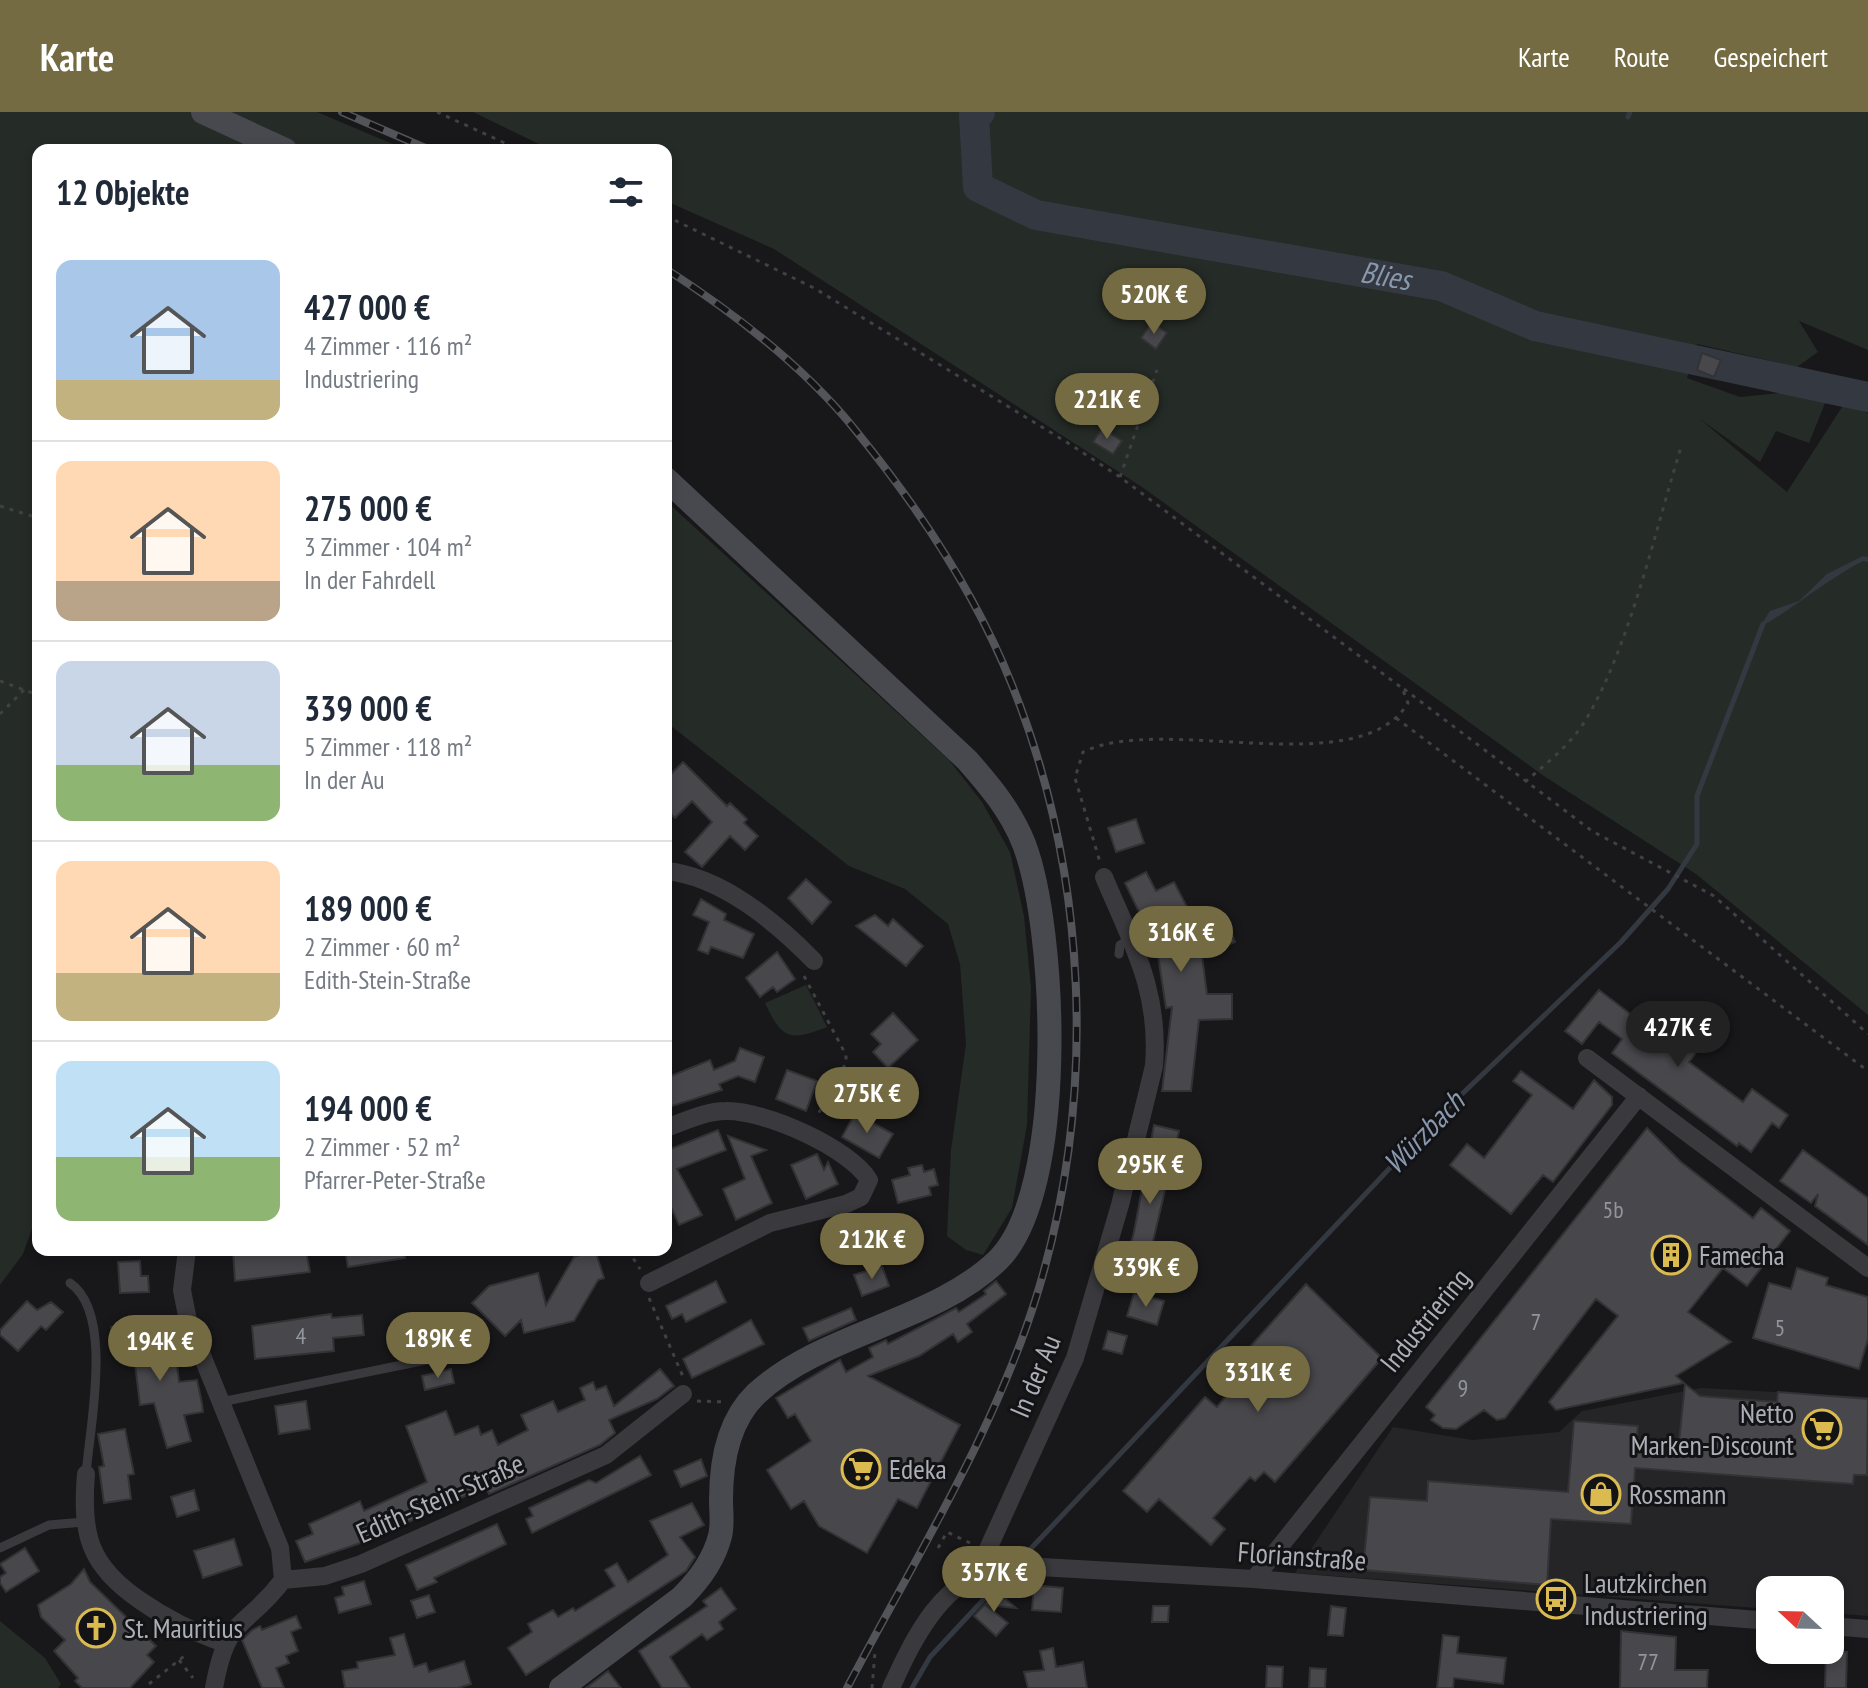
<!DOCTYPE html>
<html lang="de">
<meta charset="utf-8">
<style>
:root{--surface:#fff;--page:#f2f2f3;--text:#1f2937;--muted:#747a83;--line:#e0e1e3;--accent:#746b42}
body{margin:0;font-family:"PT Sans Narrow",sans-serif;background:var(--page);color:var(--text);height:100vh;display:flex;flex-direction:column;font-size:30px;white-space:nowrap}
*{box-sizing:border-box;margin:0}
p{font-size:26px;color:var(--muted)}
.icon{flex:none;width:44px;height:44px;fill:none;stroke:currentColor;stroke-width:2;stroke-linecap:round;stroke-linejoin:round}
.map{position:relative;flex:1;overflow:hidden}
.side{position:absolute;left:32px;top:32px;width:640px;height:1112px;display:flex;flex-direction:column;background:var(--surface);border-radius:16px;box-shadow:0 4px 12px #0003}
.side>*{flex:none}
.needle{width:52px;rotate:292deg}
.fabs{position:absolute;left:1756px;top:1464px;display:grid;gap:16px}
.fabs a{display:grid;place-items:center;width:88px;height:88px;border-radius:16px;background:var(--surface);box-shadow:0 4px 12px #0003;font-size:40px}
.price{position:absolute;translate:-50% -68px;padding:0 18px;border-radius:28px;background:var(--accent);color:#fff;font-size:26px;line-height:52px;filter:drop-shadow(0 2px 4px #0008)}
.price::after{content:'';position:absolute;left:50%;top:48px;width:24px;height:18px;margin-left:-12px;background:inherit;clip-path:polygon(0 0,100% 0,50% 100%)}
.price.on{background:#222;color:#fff}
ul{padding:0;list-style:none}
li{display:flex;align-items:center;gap:24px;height:200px;padding:0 24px}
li+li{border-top:2px solid var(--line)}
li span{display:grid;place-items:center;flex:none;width:224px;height:160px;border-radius:16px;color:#555}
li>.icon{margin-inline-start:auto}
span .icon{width:96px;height:96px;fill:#fffc;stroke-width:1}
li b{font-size:34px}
h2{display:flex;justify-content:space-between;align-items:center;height:96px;padding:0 24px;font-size:34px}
header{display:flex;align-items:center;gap:48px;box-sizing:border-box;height:112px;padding:0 40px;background:var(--accent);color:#fff}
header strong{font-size:38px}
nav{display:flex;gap:44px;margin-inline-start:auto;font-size:28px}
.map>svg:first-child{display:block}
.built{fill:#252427}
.green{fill:#252b26}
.water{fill:#343941}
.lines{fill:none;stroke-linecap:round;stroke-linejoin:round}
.stream{stroke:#343941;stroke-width:5}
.river{stroke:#343941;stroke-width:30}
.building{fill:#48484c;stroke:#333336;stroke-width:2}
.path{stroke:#404145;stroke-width:3;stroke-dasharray:4 6;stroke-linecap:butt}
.lane{stroke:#3a3a3e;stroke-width:9}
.street{stroke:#3a3a3e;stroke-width:18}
.secondary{stroke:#48494e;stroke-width:24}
.rail-casing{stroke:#535459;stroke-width:8}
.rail{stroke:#131315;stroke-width:5;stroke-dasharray:15;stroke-linecap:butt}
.labels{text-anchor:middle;stroke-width:6;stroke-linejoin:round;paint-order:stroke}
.number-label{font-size:24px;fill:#93959d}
.poi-label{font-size:28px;fill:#acafb8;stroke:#131315;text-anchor:start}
.street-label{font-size:28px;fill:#acafb8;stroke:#131315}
.water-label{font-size:30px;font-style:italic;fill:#8898ae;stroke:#131315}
</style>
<header>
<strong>Karte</strong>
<nav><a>Karte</a><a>Route</a><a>Gespeichert</a></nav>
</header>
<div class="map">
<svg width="1868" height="1576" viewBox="0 0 1868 1576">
<rect width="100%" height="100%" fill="#18181a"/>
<path class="built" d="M1701,1276L1868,1285V1504L1830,1501V1478H1770V1497L1295,1461L1393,1315L1472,1328L1559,1320L1582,1299Z"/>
<path class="green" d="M0,0H317L407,38H38V1100L23,1142L0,1173Z
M473,0H1868V238L1799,209L1818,240L1797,255L1697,232L1687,266L1740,285L1789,280L1827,286L1809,331L1776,319L1760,350L1700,307L1787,380L1844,292L1868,301V903L1696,762L1544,664L1142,375L774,137L666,89V38H551Z
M666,389L949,648L982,690L1010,740L1024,804L1031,876L1027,1013L1012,1096L983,1143L966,1138L947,1124L951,1038L966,932L960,852L948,812L905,777L849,754L666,610Z
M806,873L827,915C789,930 782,927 765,891Z
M0,1509L45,1546L61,1572L58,1576H0Z"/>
<path class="water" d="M1863,444L1868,445V450L1863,449C1826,468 1796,495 1759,516L1770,499L1799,489L1827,462Z"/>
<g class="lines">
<path class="stream" d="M1628,5L1630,0
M1021,1447L1439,1004L1621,830L1668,777L1697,732V684L1763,512
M912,1576L930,1545L1011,1458"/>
<path class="river" id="s1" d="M980,0L974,3L978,75L1036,103L1441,174L1535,214L1868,285"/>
</g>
<path class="building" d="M1152,210L1167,221L1156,237L1141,226Z
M1702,241L1721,248L1714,265L1697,258Z
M1102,316L1122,329L1113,342L1093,330Z
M683,650L727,694L730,691L747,707L744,711L758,724L745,738L730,724L702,755L685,740L712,710L692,689L675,706L666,697V667Z
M1136,707L1144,731L1116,740L1108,716Z
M1146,760L1156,779L1174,770L1198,816L1210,813L1213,823L1230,818L1235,830L1202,844L1207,882H1232V907L1199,908L1191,979H1162L1172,895L1166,896L1157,837L1125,771Z
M806,767L831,790L812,812L788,786Z
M701,787L726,802L724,808L754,822L743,846L711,835L708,842L698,838L709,810L693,803Z
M875,803L888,814L893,807L923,834L906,854L856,814Z
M777,840L795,867L777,880L773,875L760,885L746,866Z
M1599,878L1637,907L1650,890L1704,930L1689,950L1743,990L1752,977L1788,1003L1779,1016L1772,1011L1751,1040L1739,1031L1737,1034L1612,941L1622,927L1599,910L1582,932L1565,919Z
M893,901L918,928L888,956L873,940L881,932L871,922Z
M740,936L764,945L755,970L738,964L719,972L722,978L666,996V966L710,948L714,958L735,949Z
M787,958L817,969L806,999L776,987Z
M1521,959L1573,997L1594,968L1612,985V993L1553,1070L1543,1063L1511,1102L1450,1053L1467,1032L1484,1046L1532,983L1513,969Z
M855,1001L893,1022L879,1046L842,1025Z
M1154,1013L1179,1019L1141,1180L1119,1175L1134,1120Z
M1647,1016L1681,1050L1753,1106L1761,1096L1790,1119L1747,1174L1723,1156L1688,1200L1731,1230L1676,1264L1684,1271L1556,1298L1549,1290L1618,1204L1596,1187L1505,1306L1497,1308L1484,1298L1456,1317L1443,1316L1431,1308L1435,1303L1426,1295Z
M718,1018L726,1038L677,1057L702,1103L679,1113L666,1084V1033L668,1038Z
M728,1024L766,1038L751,1044L772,1091L736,1108L723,1077L745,1067Z
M1803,1038L1868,1086V1133L1815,1094L1818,1082L1811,1091L1780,1069Z
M817,1042L824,1058L828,1050L838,1072L806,1087L791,1053Z
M922,1053L924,1060L934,1057L938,1073L929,1075L931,1083L898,1091L892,1068L910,1063L908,1056Z
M233,1138H264V1141L306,1138L310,1160L235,1169Z
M345,1138H404L405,1146L348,1155Z
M595,1138L604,1166L598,1168L574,1209L524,1221L521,1208L505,1224L472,1191L489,1174L538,1161L546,1193L574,1145Z
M140,1149L141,1164H148L149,1180L120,1181L118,1150Z
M882,1154L889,1174L862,1184L854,1163Z
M1797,1156L1828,1166L1826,1173L1868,1185V1227L1859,1257L1753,1226L1769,1171L1791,1177Z
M716,1169L726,1190L686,1210L682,1202L672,1207L666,1194Z
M996,1169L1006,1182L967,1212L972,1220L958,1230L953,1222L919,1244L868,1264L960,1313L917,1396L898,1387L867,1441L819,1414L804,1389L791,1397L767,1358L811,1329L795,1302L788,1306L776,1286L840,1248L846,1260L873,1245L869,1236L886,1228L888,1232L956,1196L959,1200L986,1182L984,1179Z
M1306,1172L1382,1246L1275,1370L1264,1360L1255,1369L1250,1365L1213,1406L1225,1417L1211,1433L1159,1387L1147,1400L1123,1379L1205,1285L1217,1295L1235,1273L1224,1264Z
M1134,1181L1164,1189L1157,1213L1127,1204Z
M27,1189L37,1198L51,1190L63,1200L46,1218L41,1214L18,1239L0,1223V1218Z
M851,1196L856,1208L809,1229L803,1216Z
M331,1202L332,1206L362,1203L364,1223L333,1226L334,1239L255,1247L252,1214Z
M751,1208L764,1232L692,1266L683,1247Z
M152,1211L156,1247L176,1245L179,1270L197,1268L202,1292L203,1300L184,1303L191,1329L167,1336L154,1291L140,1293L133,1236L113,1237L111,1215Z
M1108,1219L1127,1224L1122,1242L1103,1237Z
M451,1257L454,1271L425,1278L422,1264Z
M660,1257L674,1274L657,1287L609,1308L615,1321L600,1333L489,1382L486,1376L429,1398L430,1400L372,1427L305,1450L296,1429L313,1422L309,1412L360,1389L364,1399L427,1370L406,1314L446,1299L455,1323L478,1314L481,1323L492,1318L498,1333L528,1318L521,1303L553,1289L558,1300L585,1288L580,1276L593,1270L596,1278L606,1274L614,1294Z
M1685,1272L1700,1284L1777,1290L1778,1280L1868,1287L1867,1363H1854L1853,1372L1635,1356L1631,1412L1551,1407L1547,1473L1363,1458L1370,1385L1427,1389L1428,1369L1568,1380L1574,1309L1638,1314L1637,1327L1679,1330Z
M306,1289L310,1317L279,1322L275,1294Z
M125,1317L134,1362L128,1363L131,1387L104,1391L99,1355L104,1354L98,1322Z
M640,1344L651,1363L532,1421L526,1407L533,1404L529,1396L589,1368L596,1371Z
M701,1347L707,1364L681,1375L674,1359Z
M194,1378L199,1398L177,1405L171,1385Z
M692,1391L704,1413L680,1425L695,1445L686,1459L526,1563L508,1536L532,1520L528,1512L553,1498L558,1505L573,1496L575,1499L615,1474L605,1458L617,1451L628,1470L668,1443L650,1409Z
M497,1412L506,1432L434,1466L437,1470L417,1478L406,1453Z
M234,1427L242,1453L203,1466L194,1439Z
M25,1436L39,1459L6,1480L0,1471V1465L6,1461L0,1452Z
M84,1457L90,1470L156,1534L147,1543L154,1550L130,1576H82L75,1569L78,1566L54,1539L65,1528L41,1505L38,1493L71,1472Z
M364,1469L371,1492L339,1501L335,1486L344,1483L342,1475Z
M1034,1473L1063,1476L1061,1500L1032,1498Z
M721,1476L736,1497L719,1510L723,1517L707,1528L702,1522L670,1545L690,1576H662L639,1539L707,1494L703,1489Z
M997,1479L1016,1496L986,1493L1008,1511L996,1524L974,1504Z
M429,1483L435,1500L417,1506L411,1489Z
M1153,1494H1169L1168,1510H1152Z
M1331,1494L1346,1496L1343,1524L1328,1523Z
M296,1504L301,1516L291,1520L298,1539L286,1544L289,1551L276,1556L284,1576H262L242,1528L252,1518L260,1514L262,1518Z
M1621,1519L1676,1525L1675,1558H1708L1707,1576H1620Z
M404,1522L414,1555L426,1551L429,1560L464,1549L471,1572L458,1576H345L342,1559L358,1556L357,1550L395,1543L390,1526Z
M1443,1523L1459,1525L1457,1541L1506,1546L1503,1572L1454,1566L1453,1576H1437Z
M1053,1536L1056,1555L1083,1550L1087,1576H1028L1024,1560L1044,1558L1040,1539Z
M1826,1539L1847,1540L1846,1576H1825Z
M1267,1554L1283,1555L1282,1576H1266Z
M1310,1556L1326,1557L1325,1576H1309Z
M608,1559L621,1576H586Z"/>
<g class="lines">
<path class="path" d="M437,0L520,38
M666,104L814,176L1068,331L1120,365L1402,576L1408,591C1359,672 1162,601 1083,640L1075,666L1100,750
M1120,365L1157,258
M0,394L38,406
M0,569L38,583
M1404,577L1592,719L1714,784L1868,922
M0,602L24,578
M1396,606L1868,959
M1525,670C1548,650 1573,631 1588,604C1631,530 1656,415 1682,332
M804,864L846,943V951L816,1006
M628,1138L640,1157
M649,1186L684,1267
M697,1289L725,1290
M938,1436L947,1420L970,1431
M179,1548L193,1566
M149,1572L188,1541
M872,1576L875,1540"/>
<path class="lane" d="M1119,842L1120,833L1130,827
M70,1171C114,1201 90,1313 86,1362
M221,1290L441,1245L455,1237L475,1215
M0,1436L49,1413L84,1410"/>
<path class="street" d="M666,759C721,764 777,811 814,849
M1587,946L1868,1156
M187,1138L182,1178L188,1209L280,1436L283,1468
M649,1171L770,1111L846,1092L861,1085L869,1068C850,1036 764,998 726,999C706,999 685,1009 666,1016
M86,1362C81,1423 89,1454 141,1489C168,1508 193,1520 224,1531
M988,1456L987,1439L1075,1246L1120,1093L1154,954C1160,878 1132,832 1104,765
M1254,1467L1639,984
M283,1468L325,1464L361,1452L606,1343L683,1282
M1830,1514L1868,1517
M214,1576C227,1502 245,1518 283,1468
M891,1576C915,1523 943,1465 1005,1453L1254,1467L1770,1509"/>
<path class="secondary" d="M203,0L285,38
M561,1576L682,1485C700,1467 714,1448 720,1424C723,1413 721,1400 721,1388C721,1351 728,1309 756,1282C823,1220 933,1211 998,1148C1067,1080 1057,819 1024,732C1011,699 990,674 967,648L666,367"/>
<g class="rail-casing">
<path id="rail" d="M342,0L430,38
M666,157C734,201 805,255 856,319C918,395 976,482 1012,573C1088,762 1097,981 1039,1176C997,1317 915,1446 847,1576"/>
</g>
<use href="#rail" class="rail"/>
</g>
<defs>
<g id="building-ring" transform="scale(2)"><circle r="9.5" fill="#131315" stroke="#dbbb4f" stroke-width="1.5"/><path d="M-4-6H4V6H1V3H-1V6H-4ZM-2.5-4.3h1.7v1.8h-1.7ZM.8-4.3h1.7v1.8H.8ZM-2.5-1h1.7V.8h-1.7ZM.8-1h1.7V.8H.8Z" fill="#dbbb4f"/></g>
<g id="supermarket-ring" transform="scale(2)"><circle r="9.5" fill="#131315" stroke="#dbbb4f" stroke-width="1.5"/><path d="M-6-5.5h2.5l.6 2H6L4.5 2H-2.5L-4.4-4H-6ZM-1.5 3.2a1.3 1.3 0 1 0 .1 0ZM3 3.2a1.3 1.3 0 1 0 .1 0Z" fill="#dbbb4f"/></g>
<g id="shop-ring" transform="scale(2)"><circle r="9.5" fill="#131315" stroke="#dbbb4f" stroke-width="1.5"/><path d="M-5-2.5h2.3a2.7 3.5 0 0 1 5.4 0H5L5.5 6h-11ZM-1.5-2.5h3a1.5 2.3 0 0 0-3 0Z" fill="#dbbb4f"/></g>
<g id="bus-ring" transform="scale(2)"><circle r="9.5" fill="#131315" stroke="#dbbb4f" stroke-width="1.5"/><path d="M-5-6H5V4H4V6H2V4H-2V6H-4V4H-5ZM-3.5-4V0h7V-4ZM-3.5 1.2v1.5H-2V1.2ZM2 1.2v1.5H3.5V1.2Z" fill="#dbbb4f"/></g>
<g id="church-ring" transform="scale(2)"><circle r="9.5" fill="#131315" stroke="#dbbb4f" stroke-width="1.5"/><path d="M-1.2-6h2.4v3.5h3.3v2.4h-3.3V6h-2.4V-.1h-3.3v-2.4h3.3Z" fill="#dbbb4f"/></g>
</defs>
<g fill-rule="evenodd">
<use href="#building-ring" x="1671" y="1143"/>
<use href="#supermarket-ring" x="1822" y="1317"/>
<use href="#supermarket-ring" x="861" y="1357"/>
<use href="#shop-ring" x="1601" y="1382"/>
<use href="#bus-ring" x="1556" y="1487"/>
<use href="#church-ring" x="96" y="1516"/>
</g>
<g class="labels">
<g class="number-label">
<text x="1613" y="1106">5b</text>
<text x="1536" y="1218">7</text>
<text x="1780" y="1224">5</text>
<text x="301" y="1232">4</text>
<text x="1463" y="1284">9</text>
<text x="1648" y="1558">77</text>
</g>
<g class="poi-label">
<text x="1699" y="1153">Famecha</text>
<text x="1794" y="1311" text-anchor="end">Netto<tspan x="1794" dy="32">Marken-Discount</tspan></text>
<text x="889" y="1367">Edeka</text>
<text x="1629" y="1392">Rossmann</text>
<text x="1584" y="1481">Lautzkirchen<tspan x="1584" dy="32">Industriering</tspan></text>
<text x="124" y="1526">St. Mauritius</text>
</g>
<g class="street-label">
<text transform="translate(1425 1208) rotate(-51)" y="10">Industriering</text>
<text transform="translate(1035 1264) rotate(-67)" y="10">In der Au</text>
<text transform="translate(440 1386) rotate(-24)" y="10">Edith-Stein-Straße</text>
<text transform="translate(1302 1444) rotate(4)" y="10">Florianstraße</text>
</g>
<g class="water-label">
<text dy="10" stroke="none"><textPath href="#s1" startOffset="498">Blies</textPath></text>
<text transform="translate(1424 1021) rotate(-46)" y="10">Würzbach</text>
</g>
</g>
</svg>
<div class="fabs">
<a><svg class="needle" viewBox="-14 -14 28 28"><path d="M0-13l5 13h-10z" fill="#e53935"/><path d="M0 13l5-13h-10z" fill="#747a83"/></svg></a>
</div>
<b class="price" style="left:1154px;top:224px">520K €</b>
<b class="price" style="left:1107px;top:329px">221K €</b>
<b class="price" style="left:1181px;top:862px">316K €</b>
<b class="price on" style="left:1678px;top:957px">427K €</b>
<b class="price" style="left:867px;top:1023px">275K €</b>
<b class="price" style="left:1150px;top:1094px">295K €</b>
<b class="price" style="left:872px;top:1169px">212K €</b>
<b class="price" style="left:1146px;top:1197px">339K €</b>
<b class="price" style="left:438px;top:1268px">189K €</b>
<b class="price" style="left:160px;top:1271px">194K €</b>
<b class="price" style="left:1258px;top:1302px">331K €</b>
<b class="price" style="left:994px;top:1502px">357K €</b>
<section class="side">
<h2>12 Objekte<svg class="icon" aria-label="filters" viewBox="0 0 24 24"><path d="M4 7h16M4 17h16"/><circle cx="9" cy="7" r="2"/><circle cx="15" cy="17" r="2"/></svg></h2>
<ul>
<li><span style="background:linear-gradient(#a9c7e8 75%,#c2b280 0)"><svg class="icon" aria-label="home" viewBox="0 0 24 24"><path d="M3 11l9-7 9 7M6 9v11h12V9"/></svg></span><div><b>427 000 €</b><p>4 Zimmer · 116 m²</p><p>Industriering</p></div></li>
<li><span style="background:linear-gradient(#ffd9b3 75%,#b9a48a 0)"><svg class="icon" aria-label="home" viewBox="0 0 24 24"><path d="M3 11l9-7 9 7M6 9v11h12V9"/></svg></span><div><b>275 000 €</b><p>3 Zimmer · 104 m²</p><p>In der Fahrdell</p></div></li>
<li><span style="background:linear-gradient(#c9d6e8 65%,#8fb573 0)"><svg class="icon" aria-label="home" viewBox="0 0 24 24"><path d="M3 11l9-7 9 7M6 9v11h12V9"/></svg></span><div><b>339 000 €</b><p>5 Zimmer · 118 m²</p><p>In der Au</p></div></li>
<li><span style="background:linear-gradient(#ffd9b3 70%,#c2b280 0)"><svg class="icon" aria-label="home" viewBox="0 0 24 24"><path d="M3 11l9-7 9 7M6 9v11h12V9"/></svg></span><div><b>189 000 €</b><p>2 Zimmer · 60 m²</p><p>Edith-Stein-Straße</p></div></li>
<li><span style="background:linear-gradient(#bfe0f5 60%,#8fb573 0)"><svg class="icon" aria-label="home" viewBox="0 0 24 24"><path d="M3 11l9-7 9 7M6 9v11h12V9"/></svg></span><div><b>194 000 €</b><p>2 Zimmer · 52 m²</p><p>Pfarrer-Peter-Straße</p></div></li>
</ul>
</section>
</div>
